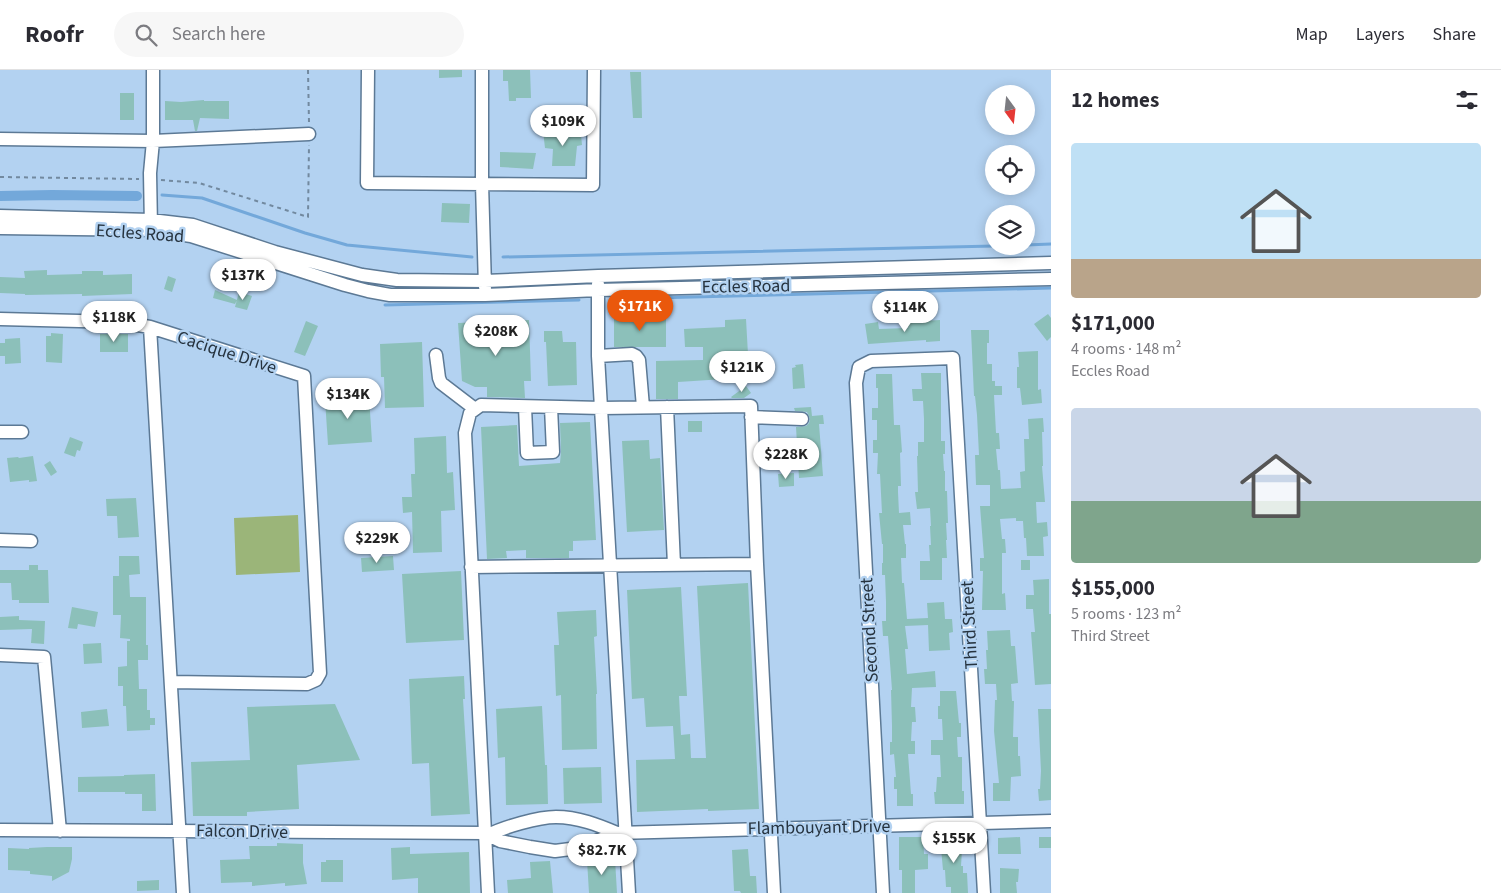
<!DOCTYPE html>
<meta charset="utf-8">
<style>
:root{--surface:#fff;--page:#f7f7f7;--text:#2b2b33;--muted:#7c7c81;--line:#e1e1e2;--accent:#ea580c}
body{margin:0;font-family:"Source Sans 3",sans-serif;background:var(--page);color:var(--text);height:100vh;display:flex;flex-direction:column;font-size:19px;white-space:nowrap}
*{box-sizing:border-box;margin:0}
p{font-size:16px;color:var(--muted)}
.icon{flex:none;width:28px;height:28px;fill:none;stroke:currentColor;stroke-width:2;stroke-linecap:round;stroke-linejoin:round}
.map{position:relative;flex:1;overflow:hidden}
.side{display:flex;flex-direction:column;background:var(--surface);width:450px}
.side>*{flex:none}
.needle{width:32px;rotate:165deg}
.fabs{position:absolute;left:985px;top:15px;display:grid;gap:10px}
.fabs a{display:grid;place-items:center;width:50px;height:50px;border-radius:50%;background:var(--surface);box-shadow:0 2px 12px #0003;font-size:25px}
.price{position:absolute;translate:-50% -42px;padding:0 11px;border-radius:18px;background:#fff;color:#222;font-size:16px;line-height:32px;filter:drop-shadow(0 1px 2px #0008)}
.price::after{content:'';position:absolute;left:50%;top:30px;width:15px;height:11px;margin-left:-8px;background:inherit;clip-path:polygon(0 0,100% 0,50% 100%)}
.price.current{background:var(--accent);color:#fff}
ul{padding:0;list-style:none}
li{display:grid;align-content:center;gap:10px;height:265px;padding:0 20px}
li span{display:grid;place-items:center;height:155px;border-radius:5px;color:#555}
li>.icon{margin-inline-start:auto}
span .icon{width:90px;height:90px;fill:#fffc;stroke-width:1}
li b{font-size:21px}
h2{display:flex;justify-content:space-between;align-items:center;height:60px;padding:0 20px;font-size:21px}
header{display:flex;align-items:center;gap:30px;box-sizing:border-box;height:70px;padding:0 25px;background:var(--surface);border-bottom:1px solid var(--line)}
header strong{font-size:24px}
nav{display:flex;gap:28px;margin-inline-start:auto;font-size:18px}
.search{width:350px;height:45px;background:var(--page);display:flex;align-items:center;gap:12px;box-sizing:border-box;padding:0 18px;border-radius:28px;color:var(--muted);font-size:19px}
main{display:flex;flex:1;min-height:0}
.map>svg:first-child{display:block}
.green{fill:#9bb579}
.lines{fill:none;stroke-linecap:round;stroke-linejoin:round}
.stream{stroke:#73a8da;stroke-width:3}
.canal{stroke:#73a8da;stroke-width:10}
.building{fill:#8cc0ba}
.minor-casing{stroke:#5c7995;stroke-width:15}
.path{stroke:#72899f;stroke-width:2;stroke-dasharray:4 4;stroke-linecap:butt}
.minor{stroke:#fff;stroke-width:12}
.labels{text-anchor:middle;stroke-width:5;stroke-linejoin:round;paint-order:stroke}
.street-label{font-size:18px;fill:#26333f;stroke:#b3d2f1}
</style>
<header>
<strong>Roofr</strong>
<div class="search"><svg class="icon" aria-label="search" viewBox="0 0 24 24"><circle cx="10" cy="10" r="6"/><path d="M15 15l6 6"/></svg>Search here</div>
<nav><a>Map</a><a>Layers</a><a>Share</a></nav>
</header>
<main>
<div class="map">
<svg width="1051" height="823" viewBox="0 0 1051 823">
<rect width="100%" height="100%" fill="#b3d2f1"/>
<path class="green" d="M298,445L300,502L236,505L234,448Z"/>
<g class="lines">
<path class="stream" d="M162,125L202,128L305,163L347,175L472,187
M1026,175L1051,174
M503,187L994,176
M611,229L1051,218
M385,235L579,230"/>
<path class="canal" d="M0,126L52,125L137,126"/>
</g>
<path class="building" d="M439,0H462V7L439,8Z
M503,0H530L531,28H516V31H509L508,11H503Z
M630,2H641L642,48H633Z
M120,23H134V50H120Z
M204,30V31H229V49L200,48L197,61H195L193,50H165V31L181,32Z
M573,60L574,64L581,65L582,75L577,76L575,96H552L553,79L545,78L543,61Z
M500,82L536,83L533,99L500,97Z
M442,133L470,134L469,153L441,152Z
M47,200V205L82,204V201H103V205L132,204V224L82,226V224L25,225V224L0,223V207L25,208L24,201Z
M168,206L176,209L172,222L164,219Z
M215,220L237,230L235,234L213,228Z
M239,222L252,226L247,240L235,237Z
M1048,244L1051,248V267L1047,271L1034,254Z
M614,247L666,248V277H614Z
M746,249L749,302L736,303L740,308L678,312V329H656V291L703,290V277H685L684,259L725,257V250Z
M529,250L531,311H524L525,328L487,327V317H475L462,311L458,253Z
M940,250V271L926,272V270L868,274L865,254L878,252L879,259L908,258V252Z
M306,251L318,256L305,286L294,282Z
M971,260H989V273H987V294H992V311H995V316H1002V325H994L996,363H999L1000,379H996L998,400H1000L1001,419L1021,418L1020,402L1025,401L1024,369H1029L1028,349L1043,348L1044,362H1042L1043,396H1042L1045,432H1036L1037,453L1047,452L1048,466L1043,467L1044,486H1027L1026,468H1024L1023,451H1016V448L1000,449L1002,469H1005L1006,483H1002V524L1005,523L1006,540H982L983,501H980V488H984L980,436H990V415H976L975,385H979L977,345L975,326H974Z
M544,261H562L563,272H576L577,315L548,316L546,272H544Z
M51,263L63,264L62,293L46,292V266H51Z
M100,264H128V282H100Z
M20,268L21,293L5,294V286H0V273H5V269Z
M422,272L424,337L385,338L384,307H381L380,274Z
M1038,281V320L1041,319L1042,333L1022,335L1020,318H1017V297H1019L1018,282Z
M803,294L805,318L793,319L792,298L796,297L795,295Z
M921,303H941V371H945V384H943L944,401H945V421H947L948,453H946L947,470H946L947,488H942V510H920V491H930L929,475H931L930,456H931L930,438L917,439L915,422H918L917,386H918V372H924V349L923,331H913L912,319H922Z
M876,304H892L894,355H900L902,382L900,383L901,416H898V422L899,443L910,442L911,455H903L905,474H906V488H901L902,513H904L907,549L928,548L927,533L944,532L945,549H952L953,562L949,563L950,580L929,581L928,555L905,556L908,579H905L907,604L935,601L936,617L912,618L911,637H915L916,652H912L911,671H915V684H908L911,724H913V736H897V719H894V707H896L894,684L890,685V672H892V656L891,620H892L888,566H883L882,551H886V532L885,505H882V493H883V474H882L879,443H882L880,404H877L878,383H873V370H877V350H872V338H878V318H876Z
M746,316L751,323L744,328H732L731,327Z
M369,326L372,372L328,375L325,329Z
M811,337L812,346L823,345L824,354H819L823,406L799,408L796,357L806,356L809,353L810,349L807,342L795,341L794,338Z
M688,351H702V362H688Z
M590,352L596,470L573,471V481H569V488H526V480L506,481L507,488L487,489L481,357L517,355L519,396L560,393L561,382L560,353Z
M446,366L447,403L453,402L455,440L441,441L442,482L413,483L412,442L403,443L402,427H412L411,404H415L414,368Z
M70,367L83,372L80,381L77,380L75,387L64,383Z
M649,370L650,389L660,388L664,460L627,462L622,371Z
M33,386L37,411L29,412V410L10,412L7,388L18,387L19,388Z
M50,391L57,402L51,406L44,395Z
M794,403V416L779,417L778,404Z
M136,428L139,467L118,468L117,446H107L106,429Z
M119,486H139L140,504L129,505L130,527H146V575H148V590H138L139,619H147V640H150V648H155V655H150V660L127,661L126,636H123V616H118V597L127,596V571H130V569L120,568L121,545H113V506H119Z
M393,486L394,500L362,502L361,488Z
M1021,490H1030V500H1021Z
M29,495H38V500H48L49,533H19V530H12L11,513H0V500H29Z
M461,501L464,570L406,573L402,504Z
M1049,509V544H1051V614L1035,615L1031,562H1035L1033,539H1026V525H1034L1033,510Z
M748,513L759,739L708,741V739L637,742L636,690L675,689L673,656L646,657L644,628L632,629L627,520L681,517L687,626H679L681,665L690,664L691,688H706L697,516Z
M72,537L98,542L95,557L78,554L77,559L68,558Z
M596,540L597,566L594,567L597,624H596L597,679L562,680L561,625L556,626L554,575H559L557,542Z
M19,546V550L45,551L44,574L31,573L32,559L0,560V547Z
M1010,560L1011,576H1015L1018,613L1011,614L1012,631H1014L1013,667H1018V686H1020L1021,706L1011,707L1010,731H993V713H999L994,661L995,630H997L996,614H985L984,599H987L986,580H988L987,561Z
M101,573L102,593L84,594L83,574Z
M464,606L465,629H463L470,744L431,746L429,693L412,694L409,609Z
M940,621H956L959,653H961V667H957L958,687H962V721H964V734H935L934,722H936L937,707H941L940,685H931V670H943L942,649H938V636H940Z
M335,634L360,690L297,695L299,739L247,742V746H193L191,692L250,690L247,637Z
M542,636L545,695H547L548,734L506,735L505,687L498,688L496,639Z
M107,639L109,656L82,658L81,642Z
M1038,639H1051V730L1039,731L1038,719H1040L1041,701Z
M601,697L602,733L564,734L563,698Z
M155,704L156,741H142V724H125V722H78V707L124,706V705Z
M963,766L964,779L962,780L961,796H963V803H967L968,823H951V817H946L945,800H943L940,767Z
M899,767H923L924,784H928V799L915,800V823H902V800H899Z
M1020,767L1021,784H998V768Z
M1039,767H1051V778H1039Z
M277,773L303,774V793L307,814L285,816V813L252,816V812L221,813L220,790L250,789L249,776H277Z
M47,777H72V789L69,802L52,811V806L30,804V801L8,800V778L29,779V778Z
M410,777V784L469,782L470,823H418V808L392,810L391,778Z
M748,779L750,806H756L757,823H741L740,821H734L732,780Z
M615,789L617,823H589L587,790Z
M326,790H343V812H321V792H326Z
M550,791L553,823H508L507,810L531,808L530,792Z
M1000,798L1019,799L1018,812H1016L1017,823H1000Z
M159,810V820L137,821V811Z"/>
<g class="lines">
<g class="minor-casing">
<path id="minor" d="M368,0L367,113L593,115L594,0
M482,0V114L485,217
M0,69L153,71L309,64
M0,146L151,150L193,155L275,182L362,205L397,210L485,211L598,206L1051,193
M151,157L150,103L153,71V0
M0,158L150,160L191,166L345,215L368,221L390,225H485L598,220L1051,209
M598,214V286L629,823
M0,249L119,252L150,257L304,306L320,603L316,610L307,614L171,612
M150,257L183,823
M436,285L439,308L441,313L475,339
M598,286L632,284L636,286L639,290L643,337
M525,337L527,383L553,382L551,337
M667,337L674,495
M751,347L802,349
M0,362H22
M0,470L31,471
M471,497L757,494
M0,585L44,587L60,761
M0,760L484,763L500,771L530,777L555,781L578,778L617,763L1051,751
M488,765C504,757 538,747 556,747C578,747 598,755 617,763
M488,823L465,363L470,343L481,335L602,338L751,336L757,494L774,823
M883,823L856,313L859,297L871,291L953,288L984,823"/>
</g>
<path class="path" d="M308,0L309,53
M0,107L139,109
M161,110L199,113L308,147L309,75"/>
<use href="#minor" class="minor"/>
</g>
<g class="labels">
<g class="street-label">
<text transform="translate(140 163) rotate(4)" y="6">Eccles Road</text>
<text transform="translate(746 216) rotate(-1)" y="6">Eccles Road</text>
<text transform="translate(227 282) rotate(18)" y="6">Cacique Drive</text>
<text transform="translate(969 555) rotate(-93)" y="6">Third Street</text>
<text transform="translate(869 560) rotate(-93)" y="6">Second Street</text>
<text transform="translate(819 757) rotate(-1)" y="6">Flambouyant Drive</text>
<text transform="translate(242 761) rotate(1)" y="6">Falcon Drive</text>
</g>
</g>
</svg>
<div class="fabs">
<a><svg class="needle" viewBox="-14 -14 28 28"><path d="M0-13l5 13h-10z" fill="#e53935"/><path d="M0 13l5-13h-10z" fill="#7c7c81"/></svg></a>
<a><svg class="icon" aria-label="locate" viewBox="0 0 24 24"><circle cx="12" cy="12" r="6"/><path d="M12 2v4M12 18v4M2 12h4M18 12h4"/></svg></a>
<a><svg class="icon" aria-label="layers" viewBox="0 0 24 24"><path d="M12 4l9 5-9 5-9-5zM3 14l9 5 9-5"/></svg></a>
</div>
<b class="price" style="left:563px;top:77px">$109K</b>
<b class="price" style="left:243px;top:231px">$137K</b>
<b class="price current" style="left:640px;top:262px">$171K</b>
<b class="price" style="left:905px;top:263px">$114K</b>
<b class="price" style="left:114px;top:273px">$118K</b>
<b class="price" style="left:496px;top:287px">$208K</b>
<b class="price" style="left:742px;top:323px">$121K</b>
<b class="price" style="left:348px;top:350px">$134K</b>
<b class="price" style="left:786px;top:410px">$228K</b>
<b class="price" style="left:377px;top:494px">$229K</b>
<b class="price" style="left:954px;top:794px">$155K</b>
<b class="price" style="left:602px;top:806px">$82.7K</b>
</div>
<section class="side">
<h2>12 homes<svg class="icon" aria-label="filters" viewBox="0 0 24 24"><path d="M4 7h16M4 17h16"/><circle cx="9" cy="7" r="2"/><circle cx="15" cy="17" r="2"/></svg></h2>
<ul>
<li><span style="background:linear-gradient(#bfe0f5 75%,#b9a48a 0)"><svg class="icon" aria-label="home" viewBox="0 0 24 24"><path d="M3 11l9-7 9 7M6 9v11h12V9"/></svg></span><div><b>$171,000</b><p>4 rooms · 148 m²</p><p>Eccles Road</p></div></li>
<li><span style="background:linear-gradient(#c9d6e8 60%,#7fa58c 0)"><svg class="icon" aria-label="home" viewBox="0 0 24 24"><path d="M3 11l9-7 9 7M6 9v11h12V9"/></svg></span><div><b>$155,000</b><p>5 rooms · 123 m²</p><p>Third Street</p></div></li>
</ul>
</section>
</main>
